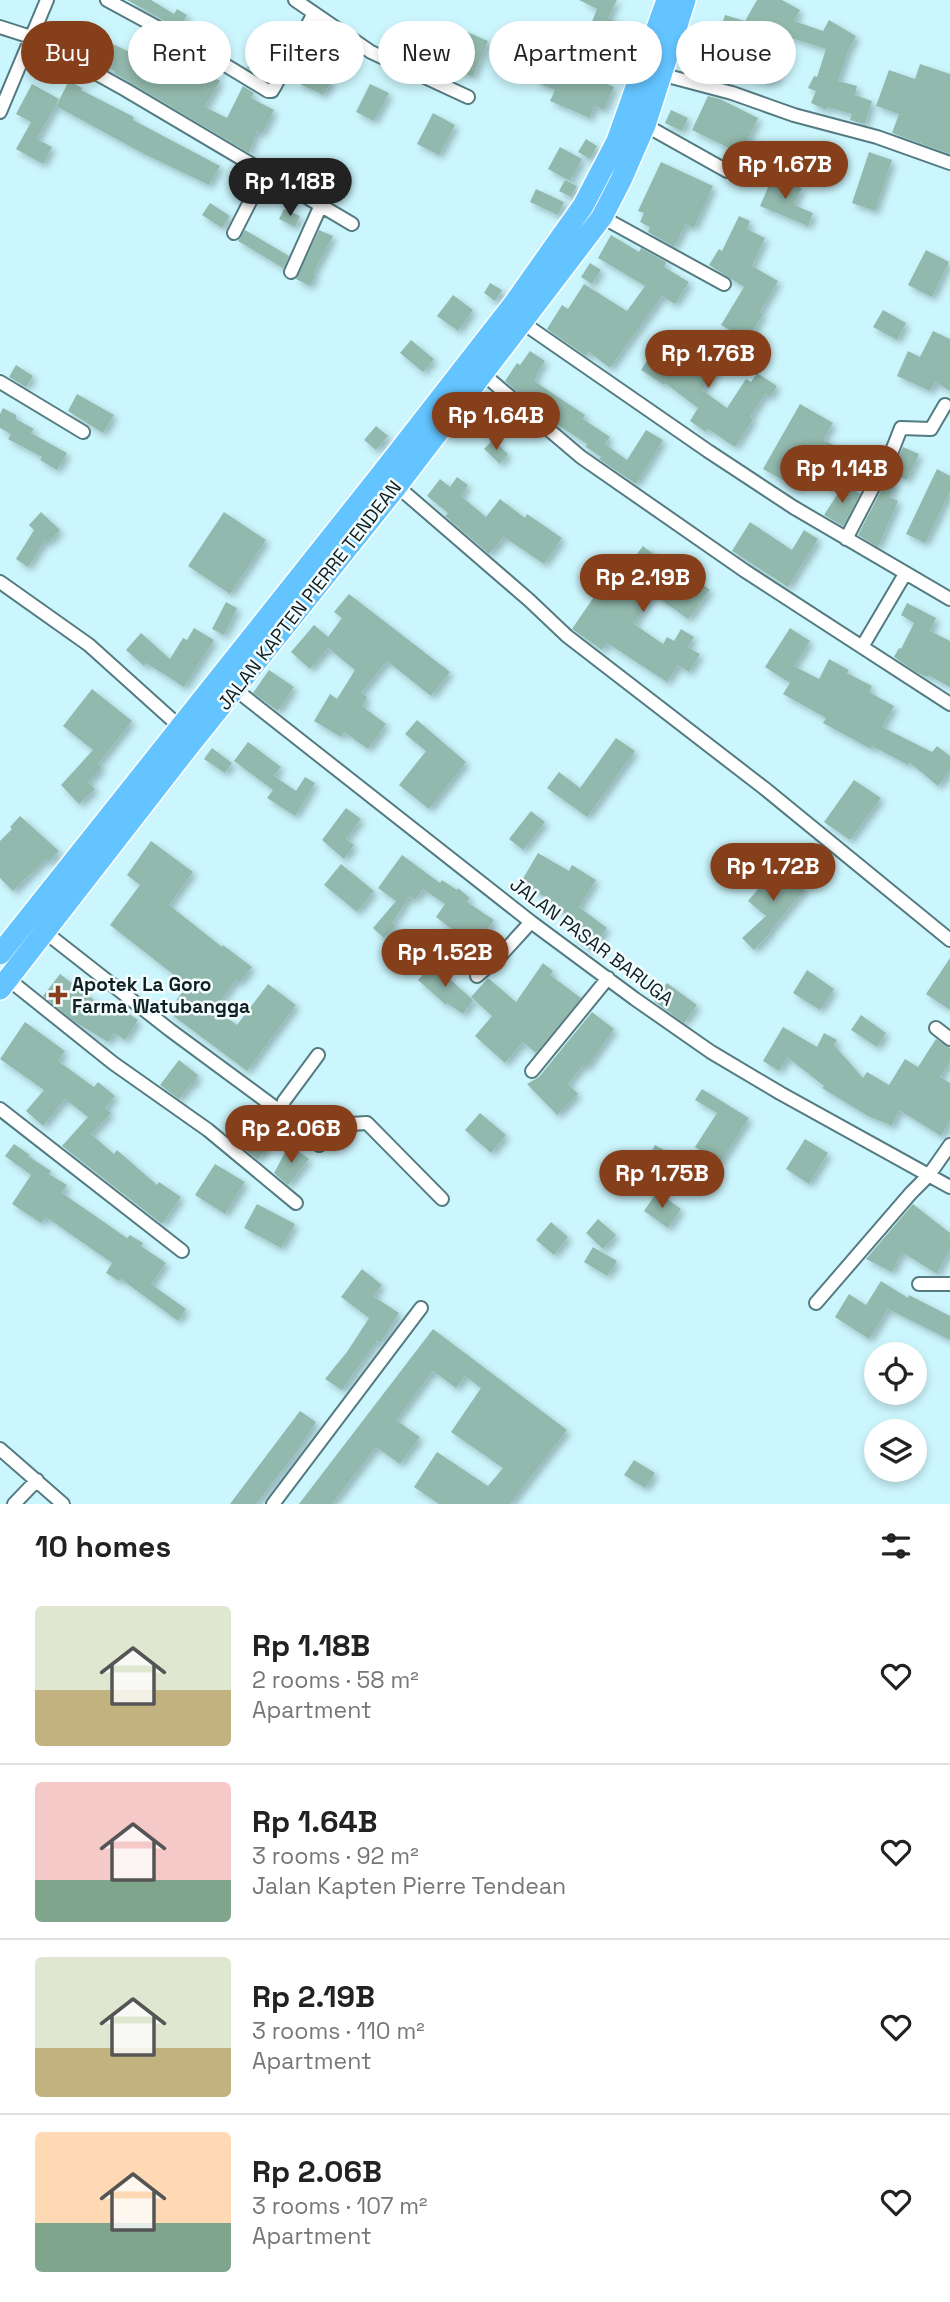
<!DOCTYPE html>
<meta charset="utf-8">
<style>
:root{--surface:#fff;--page:#f6f6f6;--text:#222;--muted:#767676;--line:#e0e0e0;--accent:#863f1b}
body{margin:0;font-family:"Space Grotesk",sans-serif;background:var(--page);color:var(--text);height:100vh;display:flex;flex-direction:column;font-size:26px;white-space:nowrap}
*{box-sizing:border-box;margin:0}
p{font-size:23px;color:var(--muted)}
.icon{flex:none;width:38px;height:38px;fill:none;stroke:currentColor;stroke-width:2;stroke-linecap:round;stroke-linejoin:round}
.map{position:relative;height:1504px;overflow:hidden}
.side{display:flex;flex-direction:column;background:var(--surface);flex:1}
.side>*{flex:none}
.banner{position:absolute;left:21px;top:21px;width:908px;height:63px;display:flex;gap:14px}
.controls{position:absolute;left:864px;top:1342px;display:grid;gap:14px}
.controls a{display:grid;place-items:center;width:63px;height:63px;border-radius:50%;background:var(--surface);box-shadow:0 4px 10px #0003;font-size:35px}
.price{position:absolute;translate:-50% -60px;padding:0 16px;border-radius:24px;background:var(--accent);color:#fff;font-size:23px;line-height:46px;filter:drop-shadow(0 2px 4px #0008)}
.price::after{content:'';position:absolute;left:50%;top:42px;width:21px;height:16px;margin-left:-10px;background:inherit;clip-path:polygon(0 0,100% 0,50% 100%)}
.price.active{background:#222;color:#fff}
ul{padding:0;list-style:none}
li{display:flex;align-items:center;gap:21px;height:175px;padding:0 35px}
li+li{border-top:2px solid var(--line)}
li span{display:grid;place-items:center;flex:none;width:196px;height:140px;border-radius:7px;color:#555}
li>.icon{margin-inline-start:auto}
span .icon{width:84px;height:84px;fill:#fffc;stroke-width:1}
li b{font-size:30px}
h2{display:flex;justify-content:space-between;align-items:center;height:84px;padding:0 35px;font-size:30px}
.tag{padding:0 24px;border-radius:32px;background:var(--surface);box-shadow:0 4px 10px #0003;font-size:24px;line-height:63px}
.tag.active{background:var(--accent);color:#fff}
.map>svg:first-child{display:block}
.building{fill:#92b9ad;filter:url(#shadow)}
.lines{fill:none;stroke-linecap:round;stroke-linejoin:round}
.minor-casing{stroke:#547b80;stroke-width:16}
.trunk-casing{stroke:#fff;stroke-width:24}
.minor{stroke:#fff;stroke-width:12}
.trunk{stroke:#63c4ff;stroke-width:21}
.poi-dot{fill:#863f1b;stroke:#f4fdfe;stroke-width:2.5}
.labels{text-anchor:middle;stroke-width:5;stroke-linejoin:round;paint-order:stroke}
.street-label{font-size:19px;fill:#0f1f22;stroke:#f4fdfe}
.poi-label{font-size:19px;font-weight:bold;fill:#0f1f22;stroke:#f4fdfe;text-anchor:start}
</style>
<div class="map">
<svg width="950" height="1504" viewBox="0 0 950 1504">
<defs>
<filter id="shadow"><feDropShadow dx="4" dy="4" stdDeviation="3.5" flood-color="#0004"/></filter>
</defs>
<rect width="100%" height="100%" fill="#ccf6fd"/>
<path class="building" d="M127,0H151L174,14L177,9L187,15L179,29Z
M579,0H617L608,18L623,24L612,52L609,51L598,80L614,87L604,110L594,106L590,118L550,101L555,90L536,82L546,58L543,56L552,32L583,44L597,9Z
M757,0H782L800,10L794,21L823,31L829,20L856,36L848,51L838,81L857,86L855,95L872,101L865,124L850,120L852,114L827,107L826,110L811,103L816,91L808,88L814,76L817,77L826,49L782,35L767,27L758,56L780,66L775,81L769,79L767,83L727,67L737,40L719,35L725,15L745,21Z
M438,26L463,36L465,31L488,41L473,77L426,58Z
M85,34L103,43L104,40L132,53L139,38L155,47L160,39L171,44L167,51L220,81L205,107L227,118L243,86L254,93L251,98L274,110L262,134L257,131L249,153L114,73L115,71L76,52Z
M320,44L337,53L324,76L332,81L323,95L298,83Z
M253,56L269,64L262,77L247,68Z
M920,64L950,74V154L892,133L899,114L876,106L889,70L915,79Z
M69,81L82,88L81,90L134,117L133,120L220,166L209,185L144,154L56,106Z
M32,84L59,99L37,139L52,147L43,164L16,149L31,122L16,114Z
M370,84L389,93L374,121L356,112Z
M708,96L720,99L758,118L746,143L770,155L762,170L741,160L743,155L692,130Z
M671,110L688,118L682,131L665,123Z
M433,113L455,125L439,155L417,144Z
M586,139L597,146L590,159L578,152Z
M560,147L582,159L570,181L548,169Z
M869,152L892,160L875,211L852,203Z
M661,162L713,186L694,228L686,224L674,247L648,232L650,227L640,222L644,213L638,211Z
M773,176L802,188L794,205L813,213L808,226L760,206Z
M565,180L577,186L571,197L559,191Z
M536,189L564,202L558,215L530,202Z
M210,203L230,216L222,228L202,215Z
M284,209L300,216L295,227L279,219Z
M739,216L750,221L747,229L765,238L752,266L778,281L760,312L763,314L747,340L721,325L744,287L709,265L719,249L722,251Z
M245,230L289,256L283,268L238,241Z
M319,230L333,236L313,274L315,276L310,286L296,279Z
M611,235L639,252L641,248L666,262L664,267L689,282L675,304L662,296L610,368L589,352L586,356L547,329L562,305L568,309L584,284L627,311L645,286L598,258Z
M926,250L949,262L932,297L908,285Z
M590,263L601,270L592,284L581,277Z
M490,283L502,290L495,301L484,293Z
M453,295L473,310L458,331L437,316Z
M883,310L906,323L897,340L873,327Z
M933,331L950,339V391L935,382L930,391L897,376L908,351L920,357Z
M411,340L434,359L423,372L400,353Z
M700,341L725,359L702,390L727,408L746,379L751,382L757,373L777,386L770,397L765,394L750,417L753,419L735,447L708,429L706,432L690,421L698,408L665,383L664,385L641,370L659,342L687,360Z
M530,351L545,361L535,376L537,377L534,381L585,415L583,419L610,437L605,444L627,460L646,430L663,440L636,484L599,459L601,457L586,447L587,444L553,422L505,381L517,363L520,365Z
M16,365L33,376L26,387L9,377Z
M77,394L114,415L103,433L68,411Z
M800,404L833,423L823,440L848,452L832,487L804,474L797,488L763,469Z
M3,408L16,415V419L34,429L31,433L67,453L57,470L40,460L42,457L8,439L11,434L0,428V414Z
M376,426L388,436L376,450L364,440Z
M493,440L508,454L500,464L484,449Z
M903,447L919,454L907,480L892,473Z
M937,469L950,476V492L925,543L906,534Z
M457,477L468,485L461,496L486,517L500,499L525,518L527,514L562,538L544,564L504,537L489,554L445,516L448,513L427,496L440,479L450,487Z
M887,479L896,484L889,497L898,501L878,547L858,535Z
M844,484L860,494L843,526L824,515Z
M41,512L60,530L48,543L45,540L28,567L16,559L34,530L29,525Z
M224,512L266,540L230,594L188,566Z
M750,522L792,550L804,530L818,539L788,587L732,551Z
M643,546L683,578L687,573L710,590L688,619L653,594L634,624L663,644L667,637L674,641L681,629L694,637L688,647L700,654L689,672L678,665L667,682L607,643L602,650L572,629L611,572L619,578Z
M349,594L450,672L431,696L387,661L361,693L367,697L362,706L386,724L368,749L344,732L341,737L314,721L330,694L337,699L355,670L328,648L310,669L291,652L314,625L328,637L342,618L334,612Z
M226,602L237,608L224,635L212,629Z
M907,603L936,618L930,631L950,641V687L928,675L927,677L916,672L894,657L899,648L901,649L914,623L901,615Z
M194,628L214,640L184,687L146,663L144,666L126,650L141,633L170,659L183,638L187,640Z
M790,628L810,641L794,666L819,679L829,659L849,670L847,673L872,686L869,692L894,706L882,727L932,752L937,746L950,756V771L938,786L909,762L908,765L872,746L871,749L823,723L826,718L783,694L790,683L765,667Z
M269,670L294,687L278,711L253,693Z
M92,689L132,721L98,764L102,768L88,782L95,789L79,804L61,785L93,750L63,726Z
M417,720L466,762L429,809L399,785L426,751L405,734Z
M616,738L635,751L587,817L547,788L559,772L580,788Z
M248,742L281,767L274,776L296,791L305,777L315,783L295,816L267,798L273,790L234,761Z
M212,748L232,763L225,773L204,759Z
M854,780L881,798L850,840L824,822Z
M346,808L361,819L346,839L354,845L344,859L322,840Z
M531,811L545,822L523,850L509,839Z
M20,816L59,851L49,862L46,859L13,891L0,878V841L12,829L10,827Z
M151,841L193,872L169,905L222,947L223,945L252,967L240,982L236,980L215,1009L237,1025L268,984L296,1005L247,1071L168,1012L187,985L110,925L140,885L127,875Z
M538,853L569,871L572,865L596,880L579,907L607,928L591,950L573,936L582,924L549,903L550,900L521,882Z
M402,855L440,883L442,880L457,890L458,888L470,898L467,902L494,920L471,954L460,946L465,939L436,917L445,904L423,889L415,900L410,896L392,923L395,926L384,938L373,928L396,901L378,888Z
M341,864L374,891L357,912L324,885Z
M778,865L806,888L770,931L771,932L754,950L742,938L766,916L748,901Z
M950,958V1010L926,994Z
M543,963L553,971L550,975L581,998L536,1053L523,1042L505,1063L475,1036L492,1016L471,997L488,978L516,1002Z
M433,964L473,1000L463,1014L447,1003L446,1005L418,980Z
M807,970L834,989L820,1010L793,993Z
M60,974L111,1013L116,1005L138,1020L125,1040L114,1033L108,1042L75,1022L43,996Z
M667,983L697,1005L684,1023L654,1001Z
M592,1012L614,1029L586,1068L583,1065L568,1084L578,1094L557,1115L527,1084L539,1077Z
M861,1015L886,1033L877,1047L851,1030Z
M25,1022L65,1051L58,1061L94,1087L98,1082L115,1096L105,1108L111,1113L91,1134L114,1154L117,1150L157,1185L159,1182L181,1197L162,1224L62,1146L88,1117L65,1099L43,1126L26,1111L44,1090L0,1059Z
M783,1027L817,1047L824,1033L837,1040L834,1045L863,1078L867,1072L889,1085L905,1059L918,1067L936,1039L950,1048V1062L940,1077L950,1083V1121L941,1136L899,1110L892,1126L866,1115L822,1088L824,1086L787,1057L779,1071L763,1061Z
M179,1060L198,1075L193,1085L191,1084L179,1099L160,1085Z
M702,1089L749,1118L720,1163L695,1147L717,1113L695,1100Z
M480,1113L506,1135L491,1153L465,1130Z
M261,1124L275,1134L258,1160L243,1148Z
M805,1139L828,1153L809,1184L786,1169Z
M14,1144L30,1155L28,1156L51,1171L49,1174L67,1185L62,1193L127,1238L130,1235L143,1243L141,1246L166,1263L151,1284L186,1309L178,1321L121,1279L119,1281L106,1273L112,1263L46,1217L41,1223L12,1204L31,1175L5,1156Z
M289,1145L309,1159L288,1185L274,1173Z
M655,1145L675,1156L665,1173L646,1162Z
M215,1164L245,1182L225,1214L195,1195Z
M657,1192L681,1209L668,1228L644,1211Z
M257,1204L295,1224L281,1248L244,1228Z
M913,1204L950,1233V1249L937,1274L902,1252L892,1272L866,1259Z
M598,1219L616,1235L603,1249L586,1233Z
M551,1222L568,1237L554,1255L536,1240Z
M593,1247L617,1261L607,1276L584,1262Z
M362,1269L382,1285L373,1296L399,1313L380,1343L377,1341L342,1390L325,1379L347,1352L369,1318L341,1297Z
M881,1281L908,1298L909,1295L950,1316V1340L888,1309L869,1339L835,1317L849,1294L866,1305Z
M433,1329L567,1430L510,1504H439L414,1487L437,1452L488,1486L503,1468L451,1432L481,1388L465,1376L456,1388L433,1371L396,1420L420,1437L400,1464L376,1447L332,1504H299Z
M300,1411L316,1422L296,1453L256,1504H230Z
M634,1460L655,1473L645,1488L624,1475Z"/>
<g class="lines">
<g class="minor-casing">
<path id="minor" d="M107,0L212,57L268,91H272L275,86L314,13
M295,0L371,52L468,97
M0,27L31,37L126,90L352,224
M660,74L732,93L794,115L877,137L950,163
M0,112L47,0
M645,125L727,171
M602,217L724,284
M234,233L265,172
M291,272L321,205
M523,323L708,451L793,507L950,599
M482,373L581,457L745,571L950,704
M0,382L83,432
M397,486L529,600L567,636L764,788L950,940
M846,539L892,451L901,428L931,429L945,405
M0,582L89,645L179,726
M862,647L905,574
M231,686L531,922L635,999L711,1052L780,1093L950,1187
M45,932L170,1030L281,1112L284,1101L318,1055
M477,976L500,956L531,922
M8,979L113,1063L208,1130L296,1203
M936,1028L950,1039
M532,1071L608,978
M0,1109L182,1251
M281,1112L294,1130L319,1145L333,1138L350,1124L367,1123L442,1199
M919,1284H950
M816,1303L911,1193L929,1175L950,1145
M0,1449L63,1504
M14,1504L37,1480
M273,1504L421,1308"/>
</g>
<g class="trunk-casing">
<path id="trunk" d="M0,954L379,477L513,305L583,206L617,141L667,0
M0,989L188,747L397,486L602,217L621,180L645,125L685,0"/>
</g>
<use href="#minor" class="minor"/>
<use href="#trunk" class="trunk"/>
</g>
<path class="poi-dot" d="M54.5 984.5h7v7h7v7h-7v7h-7v-7h-7v-7h7z"/>
<g class="labels">
<g class="street-label">
<text transform="translate(309 595) rotate(-52)" y="7">JALAN KAPTEN PIERRE TENDEAN</text>
<text transform="translate(592 941) rotate(37)" y="7">JALAN PASAR BARUGA</text>
</g>
<g class="poi-label">
<text x="72" y="991">Apotek La Goro<tspan x="72" dy="22">Farma Watubangga</tspan></text>
</g>
</g>
</svg>
<div class="controls">
<a><svg class="icon" aria-label="locate" viewBox="0 0 24 24"><circle cx="12" cy="12" r="6"/><path d="M12 2v4M12 18v4M2 12h4M18 12h4"/></svg></a>
<a><svg class="icon" aria-label="layers" viewBox="0 0 24 24"><path d="M12 4l9 5-9 5-9-5zM3 14l9 5 9-5"/></svg></a>
</div>
<b class="price" style="left:785px;top:201px">Rp 1.67B</b>
<b class="price active" style="left:290px;top:218px">Rp 1.18B</b>
<b class="price" style="left:708px;top:390px">Rp 1.76B</b>
<b class="price" style="left:496px;top:452px">Rp 1.64B</b>
<b class="price" style="left:842px;top:505px">Rp 1.14B</b>
<b class="price" style="left:643px;top:614px">Rp 2.19B</b>
<b class="price" style="left:773px;top:903px">Rp 1.72B</b>
<b class="price" style="left:445px;top:989px">Rp 1.52B</b>
<b class="price" style="left:291px;top:1165px">Rp 2.06B</b>
<b class="price" style="left:662px;top:1210px">Rp 1.75B</b>
<div class="banner">
<a class="tag active">Buy</a>
<a class="tag">Rent</a>
<a class="tag">Filters</a>
<a class="tag">New</a>
<a class="tag">Apartment</a>
<a class="tag">House</a>
</div>
</div>
<section class="side">
<h2>10 homes<svg class="icon" aria-label="filters" viewBox="0 0 24 24"><path d="M4 7h16M4 17h16"/><circle cx="9" cy="7" r="2"/><circle cx="15" cy="17" r="2"/></svg></h2>
<ul>
<li><span style="background:linear-gradient(#dfe7d0 60%,#c2b280 0)"><svg class="icon" aria-label="home" viewBox="0 0 24 24"><path d="M3 11l9-7 9 7M6 9v11h12V9"/></svg></span><div><b>Rp 1.18B</b><p>2 rooms · 58 m²</p><p>Apartment</p></div><svg class="icon" aria-label="heart" viewBox="0 0 24 24"><path d="M12 20l-8-8c-3-5 5-10 8-4 3-6 11-1 8 4z"/></svg></li>
<li><span style="background:linear-gradient(#f6c9c9 70%,#7fa58c 0)"><svg class="icon" aria-label="home" viewBox="0 0 24 24"><path d="M3 11l9-7 9 7M6 9v11h12V9"/></svg></span><div><b>Rp 1.64B</b><p>3 rooms · 92 m²</p><p>Jalan Kapten Pierre Tendean</p></div><svg class="icon" aria-label="heart" viewBox="0 0 24 24"><path d="M12 20l-8-8c-3-5 5-10 8-4 3-6 11-1 8 4z"/></svg></li>
<li><span style="background:linear-gradient(#dfe7d0 65%,#c2b280 0)"><svg class="icon" aria-label="home" viewBox="0 0 24 24"><path d="M3 11l9-7 9 7M6 9v11h12V9"/></svg></span><div><b>Rp 2.19B</b><p>3 rooms · 110 m²</p><p>Apartment</p></div><svg class="icon" aria-label="heart" viewBox="0 0 24 24"><path d="M12 20l-8-8c-3-5 5-10 8-4 3-6 11-1 8 4z"/></svg></li>
<li><span style="background:linear-gradient(#ffd9b3 65%,#7fa58c 0)"><svg class="icon" aria-label="home" viewBox="0 0 24 24"><path d="M3 11l9-7 9 7M6 9v11h12V9"/></svg></span><div><b>Rp 2.06B</b><p>3 rooms · 107 m²</p><p>Apartment</p></div><svg class="icon" aria-label="heart" viewBox="0 0 24 24"><path d="M12 20l-8-8c-3-5 5-10 8-4 3-6 11-1 8 4z"/></svg></li>
</ul>
</section>
